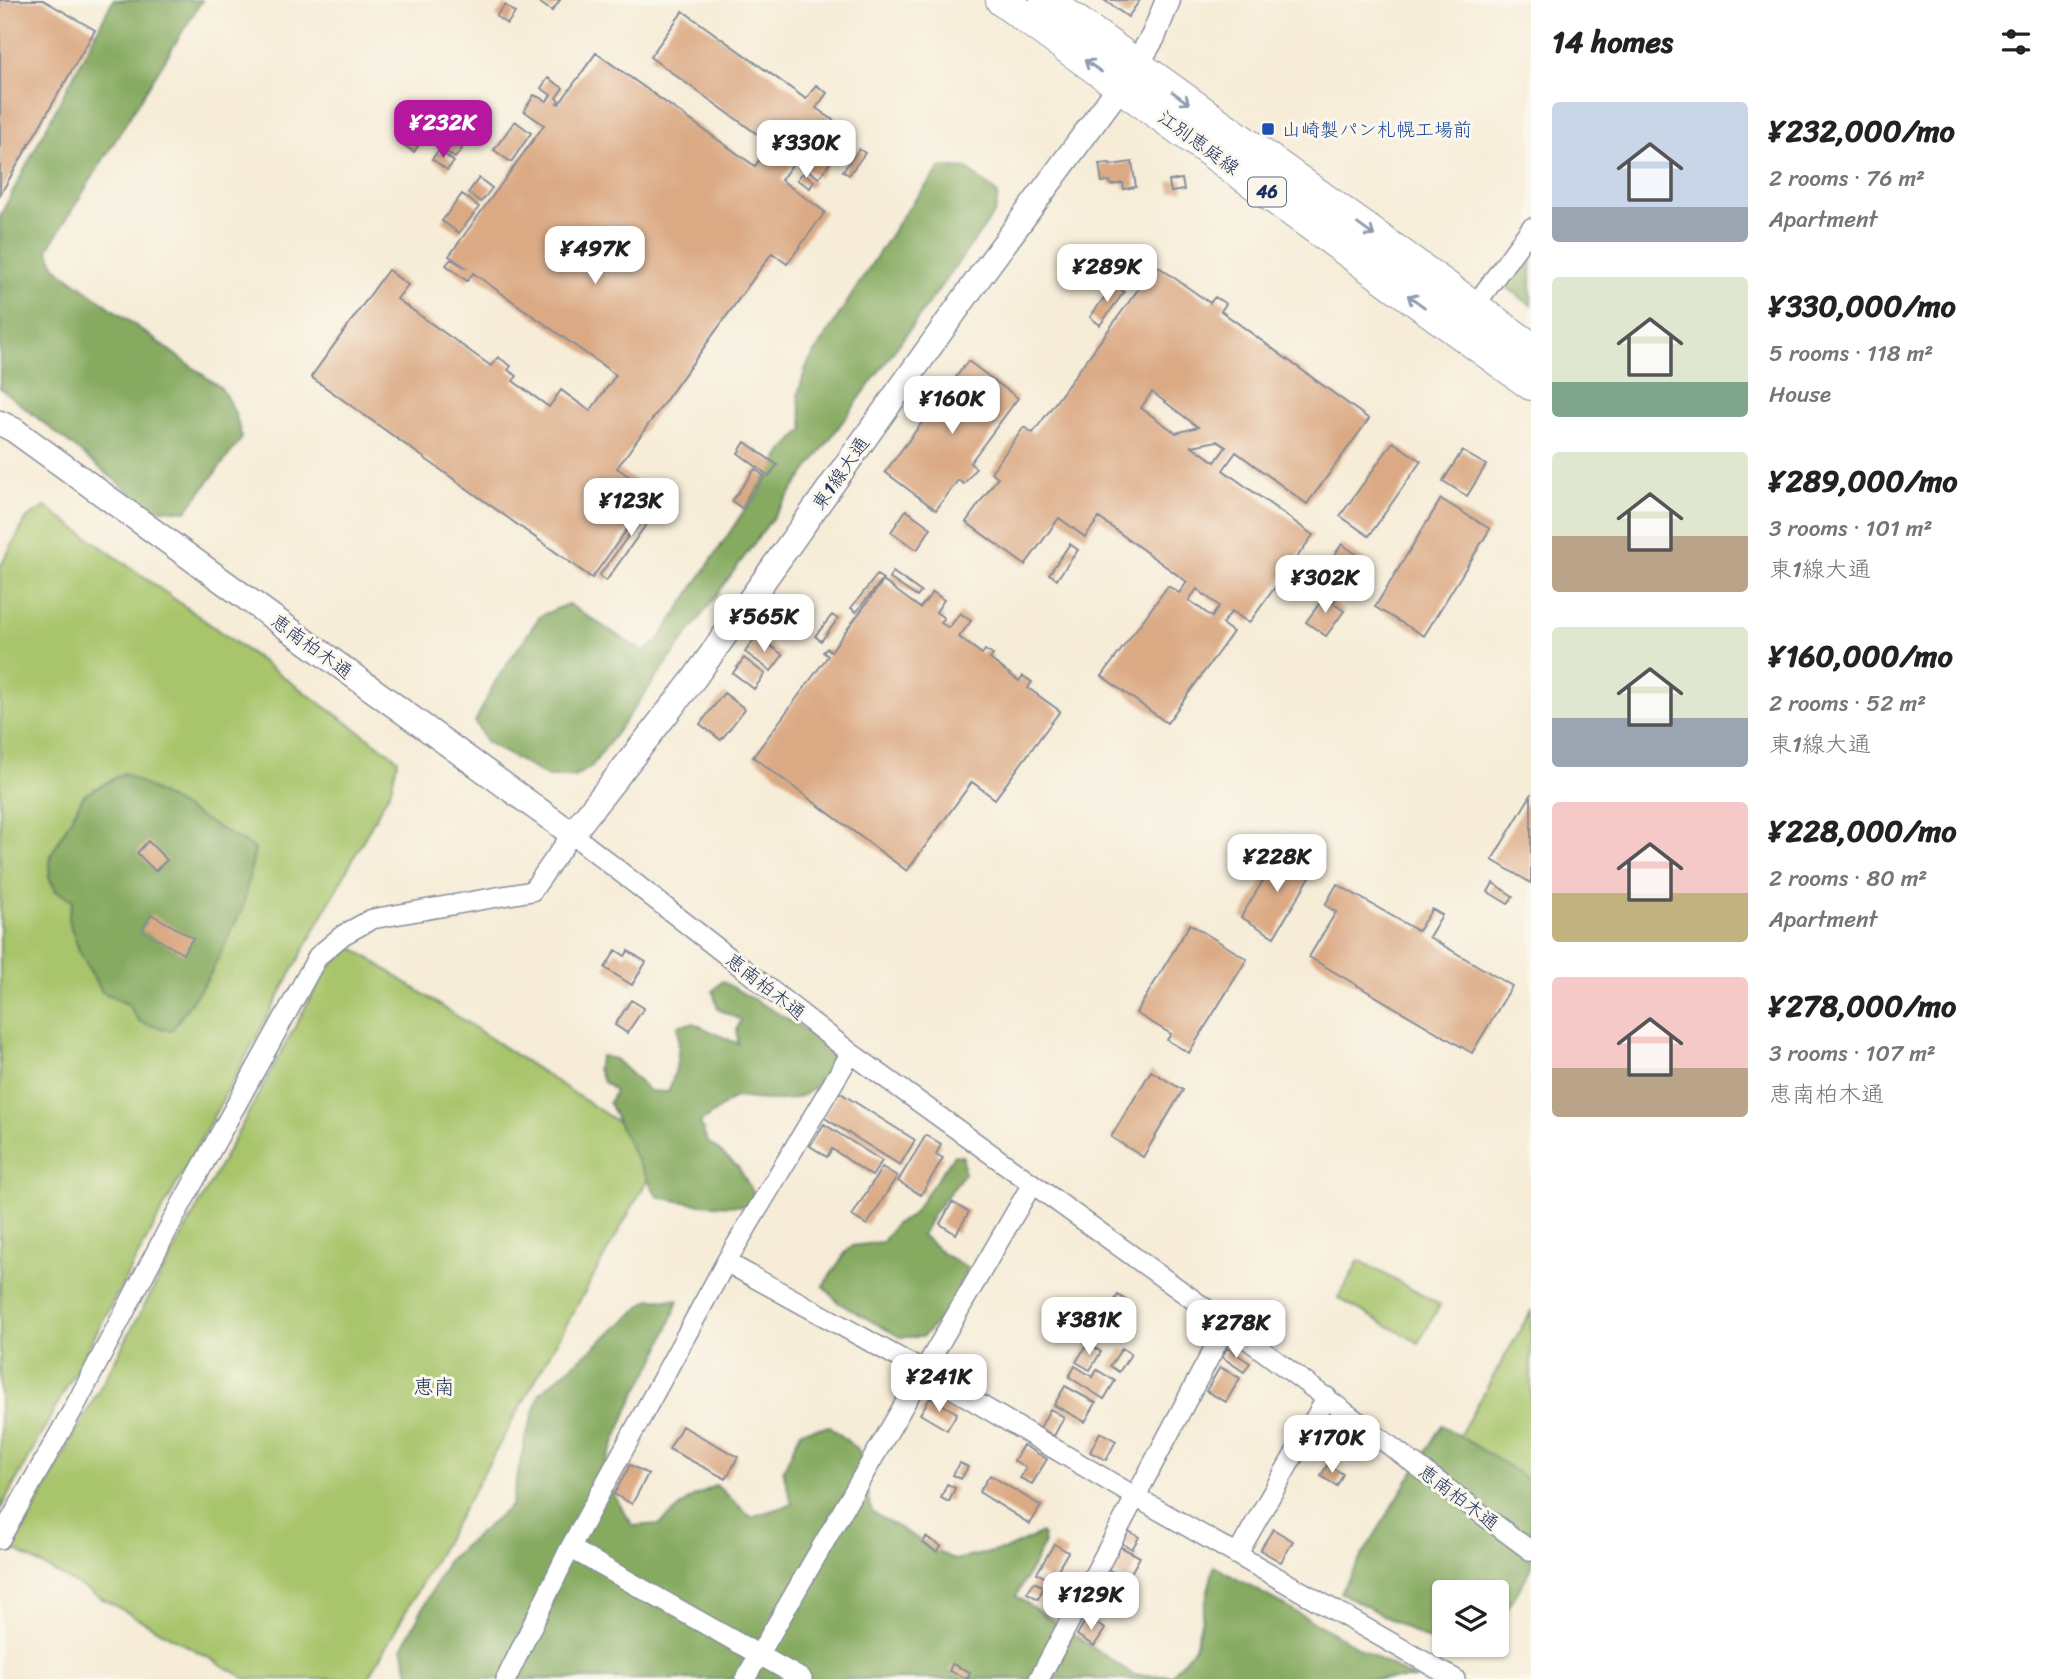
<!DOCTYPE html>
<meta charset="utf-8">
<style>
:root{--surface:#fff;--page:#f2f2f2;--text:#222;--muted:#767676;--accent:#b5179e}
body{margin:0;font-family:Sriracha,"Klee One",sans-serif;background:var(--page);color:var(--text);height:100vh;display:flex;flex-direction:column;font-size:26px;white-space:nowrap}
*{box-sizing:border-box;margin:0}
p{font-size:23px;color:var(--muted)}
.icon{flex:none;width:38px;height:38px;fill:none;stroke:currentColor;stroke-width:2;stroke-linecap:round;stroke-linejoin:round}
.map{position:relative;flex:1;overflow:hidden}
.details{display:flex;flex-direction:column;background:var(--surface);width:525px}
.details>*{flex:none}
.fabs{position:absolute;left:1432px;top:1580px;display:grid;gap:14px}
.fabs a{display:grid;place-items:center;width:77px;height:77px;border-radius:7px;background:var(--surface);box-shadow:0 2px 5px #0004;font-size:35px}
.price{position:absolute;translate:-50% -60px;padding:0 16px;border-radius:14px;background:#fff;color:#222;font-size:23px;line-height:46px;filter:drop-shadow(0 2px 4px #0008)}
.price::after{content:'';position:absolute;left:50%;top:42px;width:21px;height:16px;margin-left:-10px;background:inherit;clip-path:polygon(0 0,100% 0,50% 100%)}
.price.selected{background:var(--accent);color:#fff}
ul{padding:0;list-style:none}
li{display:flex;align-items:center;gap:21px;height:175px;padding:0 21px}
li span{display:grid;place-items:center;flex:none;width:196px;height:140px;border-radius:7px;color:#555}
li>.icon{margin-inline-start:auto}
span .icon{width:84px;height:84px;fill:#fffc;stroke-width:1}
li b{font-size:30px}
h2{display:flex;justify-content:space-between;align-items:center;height:84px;padding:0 21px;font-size:30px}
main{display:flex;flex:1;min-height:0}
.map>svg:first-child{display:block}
.green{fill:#a8c56c;stroke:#627a65;stroke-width:2}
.forest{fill:#86aa60;stroke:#506c5f;stroke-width:2}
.building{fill:#dbaa85;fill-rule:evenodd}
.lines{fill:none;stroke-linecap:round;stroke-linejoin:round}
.minor-casing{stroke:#888e9a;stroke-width:22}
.tertiary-casing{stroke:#888e9a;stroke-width:27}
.primary-casing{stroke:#888e9a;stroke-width:34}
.minor{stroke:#fff;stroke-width:19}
.tertiary{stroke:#fff;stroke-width:24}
.primary{stroke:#fff;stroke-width:32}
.oneway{stroke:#8d97ae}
.transit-dot{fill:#1a4fb4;stroke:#fbf7ec;stroke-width:2.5}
.labels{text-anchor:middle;stroke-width:6;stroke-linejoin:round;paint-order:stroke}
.shield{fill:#fbf7ec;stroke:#5e6b89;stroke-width:2}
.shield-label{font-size:18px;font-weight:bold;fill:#1b2f5e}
.transit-label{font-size:19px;fill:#164399;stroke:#fbf7ec;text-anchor:start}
.street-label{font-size:19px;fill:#1b2f5e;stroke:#fbf7ec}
.neighbourhood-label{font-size:21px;fill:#1b2f5e;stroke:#fbf7ec}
</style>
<main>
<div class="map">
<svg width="1531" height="1679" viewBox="0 0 1531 1679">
<rect width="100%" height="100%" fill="#fbf7ec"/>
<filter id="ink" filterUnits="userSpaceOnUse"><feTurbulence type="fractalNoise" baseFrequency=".0143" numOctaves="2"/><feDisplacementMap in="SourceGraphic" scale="14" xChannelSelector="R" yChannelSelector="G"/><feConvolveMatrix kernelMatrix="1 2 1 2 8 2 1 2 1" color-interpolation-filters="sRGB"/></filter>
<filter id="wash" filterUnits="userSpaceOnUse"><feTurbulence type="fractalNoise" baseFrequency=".00686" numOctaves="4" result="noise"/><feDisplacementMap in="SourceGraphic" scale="28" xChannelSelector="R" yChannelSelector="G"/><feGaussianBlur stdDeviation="1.57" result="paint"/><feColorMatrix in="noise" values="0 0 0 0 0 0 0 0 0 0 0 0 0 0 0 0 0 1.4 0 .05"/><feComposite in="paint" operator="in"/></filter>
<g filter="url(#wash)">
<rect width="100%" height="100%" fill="#f6ecd7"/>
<path class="green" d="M46,507L398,759L391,789L0,1510V567L27,518Z
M352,947L663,1152L368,1679H247L13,1549L325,971Z
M1359,1260L1440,1305L1419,1343L1338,1298Z
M1531,1311V1490L1458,1438Z"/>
<path class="forest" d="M113,0H202L48,249L55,267L221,388L235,413L242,438L186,511L150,508L0,388V216Z
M941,167L967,169L998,194L995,212L592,766L574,777H548L486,742L475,722L495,682L540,616L568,604L644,652L658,641L784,450L804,429L798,394L807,365L903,215Z
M1531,249V305L1504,286Z
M124,773L255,849L243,907L210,975L171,1031L140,1022L127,1004L102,992L80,953L68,919L73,900L56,891L49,877L51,855L84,795Z
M722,981L798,1025L836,1053C810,1109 789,1102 735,1097L700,1123L707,1141L738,1167L753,1192L751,1206C718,1206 688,1205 657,1196L632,1151L609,1103L615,1091L603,1081L597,1069L601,1056L615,1059L649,1091L668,1092C678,1069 680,1049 678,1025L693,1023L738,1044L737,1029L741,1020L718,1009L713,991Z
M954,1155L963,1156L964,1174L933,1214L922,1235L942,1253L968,1268L944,1316L922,1337H900L839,1303L823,1286L846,1252L852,1246L883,1242L895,1224L910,1217Z
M650,1299L678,1300L673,1316L654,1362L633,1398L601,1474L633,1526L660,1524L691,1498L716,1485L751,1517L792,1504L783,1471L801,1431L830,1426L859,1451L872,1512L954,1560L1007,1549L1042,1533L1044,1545L1016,1596L1134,1675H1172L1195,1647L1214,1566L1415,1679H411L402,1648L448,1560L511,1506L525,1440L540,1393Z
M1442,1425L1508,1466L1531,1482V1569L1496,1628V1592H1444V1645H1484L1477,1653L1461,1658L1340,1592Z"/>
<g id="blocks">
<path class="building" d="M0,0H43L95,30L0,195Z
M536,0H560L552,11Z
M1104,0H1140L1128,17Z
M505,5L515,13L507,24L496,16Z
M683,11L806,99L816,85L827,93L816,108L851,133L819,178L795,161L781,180L825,212L787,264L772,253L617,468L653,493L592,578L311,377L388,270L408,285L397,299L491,366L498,357L511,366L508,370L517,376L513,381L549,407L561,390L590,411L616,375L473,273L467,281L446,265L451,259L468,269L449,256L544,125L524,111L534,95L547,101L551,95L541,88L548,78L563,88L556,98L559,100L557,103L559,104L596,53L755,166L771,144L650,57Z
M447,112L458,120L452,128L441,121Z
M515,121L531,133L511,162L494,150Z
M412,135L421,141L414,152L405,146Z
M448,139L462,149L455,158L441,148Z
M859,149L865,153L849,175L843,171Z
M439,150L454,162L447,170L432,159Z
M1132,162L1136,187L1124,189L1123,183L1111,185L1110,181L1102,182L1099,164L1110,163V165Z
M802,173L814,181L810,188L797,180Z
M479,178L492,188L481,202L468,193Z
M1182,179L1184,190L1171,192L1169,181Z
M462,194L479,207L459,233L442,221Z
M1156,265L1210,303L1215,297L1226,304L1221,311L1369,419L1307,504L1236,452L1223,470L1313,535L1249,623L1232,611L1222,624L1233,632L1167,723L1102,676L1168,586L1179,593L1187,582L1099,518L1085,537L1059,518L1025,565L966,522L998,477L991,472L1024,427L1033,433ZM1152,392L1198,427L1176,433L1141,408ZM1217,441L1226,447L1215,462L1192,446ZM1197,589L1219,606L1212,617L1189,600Z
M1114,284L1124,292L1100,325L1090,317Z
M968,361L1018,398L970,463L976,468L964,484L958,480L936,510L885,472Z
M745,442L777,465L769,476L738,453Z
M1393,442L1421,461L1369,536L1340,516Z
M1462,451L1486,465L1467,496L1443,481Z
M755,469L765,477L743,509L732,501Z
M659,494L665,498L606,581L599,576Z
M1441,499L1490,529L1424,636L1375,607Z
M906,510L931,528L917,550L891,532Z
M1070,544L1078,550L1057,579L1049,574Z
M1342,544L1367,562L1354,581L1329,563Z
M893,572L921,592L917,597L889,578Z
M877,575L883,579L856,612L851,608Z
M883,581L920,608L933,592L944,600L936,612L944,618L941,623L949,628L960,613L971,621L959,637L982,654L985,650L993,655L990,659L1019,681L1023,676L1032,682L1028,688L1060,711L995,799L972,782L907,871L753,757L828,656L823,652L827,648L831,651Z
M1327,593L1335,599L1333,603L1344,611L1326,636L1306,622Z
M832,615L838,619L821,641L815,636Z
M757,636L783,655L771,671L745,652Z
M744,658L765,674L754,689L733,673Z
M724,693L745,709L721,740L700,724Z
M1531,795V883L1492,860Z
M148,841L167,860L155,871L137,853Z
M1281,851L1314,870L1274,937L1241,917Z
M1493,883L1513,896L1508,904L1488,892Z
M1337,884L1418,931L1432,909L1442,915L1429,937L1512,986L1472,1053L1309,957L1336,912L1325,905Z
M151,914L193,938L183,954L142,930Z
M1190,924L1247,959L1189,1053L1167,1040L1171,1034L1136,1013Z
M616,950L625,956L628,951L646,962L632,985L605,968Z
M631,1000L644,1008L627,1033L615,1025Z
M1151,1071L1183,1090L1143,1157L1111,1137Z
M839,1092L915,1140L900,1165L823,1117Z
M824,1124L882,1161L872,1176L832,1149L827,1157L810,1146Z
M926,1135L941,1144L936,1154L943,1158L921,1195L898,1181Z
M882,1167L897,1176L867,1225L852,1216Z
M952,1202L969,1212L956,1234L940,1224Z
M1118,1295L1126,1300L1118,1313L1110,1308Z
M1088,1343L1101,1352L1090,1370L1076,1362Z
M1122,1348L1131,1354L1119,1372L1110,1366Z
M1227,1348L1250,1363L1244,1372L1222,1357Z
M1075,1366L1093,1377L1097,1370L1115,1381L1104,1399L1069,1377Z
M1220,1367L1240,1378L1226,1402L1206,1391Z
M1065,1386L1096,1403L1085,1422L1054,1405Z
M930,1398L957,1413L947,1430L920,1414Z
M1050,1409L1064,1417L1054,1436L1040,1428Z
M682,1426L738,1457L726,1479L669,1449Z
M1100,1432L1116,1441L1106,1460L1090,1452Z
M1023,1445L1047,1459L1032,1484L1020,1478L1026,1468L1014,1461Z
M960,1463L968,1467L961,1479L953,1475Z
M630,1465L648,1474L632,1504L614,1494Z
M1327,1465L1343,1474L1337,1486L1321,1476Z
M990,1475L1041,1506L1030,1524L979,1492Z
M947,1484L955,1488L949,1502L941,1498Z
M1273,1529L1293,1541L1281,1562L1260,1550Z
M1127,1530L1139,1537L1132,1549L1120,1542Z
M926,1537L941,1546L937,1552L923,1543Z
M1054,1544L1068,1552L1051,1581L1037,1573Z
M1117,1545L1140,1557L1127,1580L1105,1568Z
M1034,1582L1044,1587L1038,1599L1027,1593Z
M1087,1618L1105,1629L1094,1646L1077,1635Z
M952,1664L970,1672L968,1679L949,1671Z"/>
</g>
</g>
<g filter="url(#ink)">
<use href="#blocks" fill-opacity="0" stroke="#888e9a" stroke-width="2"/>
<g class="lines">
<g class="minor-casing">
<path id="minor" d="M1468,315L1531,228
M726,1262L925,1372L1134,1496L1455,1679
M0,1539L75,1406L176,1214L318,956L343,935L372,919L532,891L572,834L851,1053L1227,1324L1531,1551
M570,1548L802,1679
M1237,1555L1327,1397
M506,1679L570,1548L726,1262L851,1053
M745,1679L1032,1184
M1039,1679L1227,1324"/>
</g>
<g class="tertiary-casing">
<path id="tertiary" d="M0,423L14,430L572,834L693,680L981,275L1136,65L1153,37L1168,0"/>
</g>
<g class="primary-casing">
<path id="primary" d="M1002,0L1531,384
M1046,0L1531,348"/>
</g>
<use href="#minor" class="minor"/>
<use href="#tertiary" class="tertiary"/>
<use href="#primary" class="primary"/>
</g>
<defs><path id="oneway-shaft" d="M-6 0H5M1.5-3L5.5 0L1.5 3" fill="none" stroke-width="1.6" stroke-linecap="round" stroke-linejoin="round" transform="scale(1.75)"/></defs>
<g class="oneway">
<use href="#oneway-shaft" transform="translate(1093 66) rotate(-145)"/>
<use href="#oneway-shaft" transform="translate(1181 98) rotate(36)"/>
<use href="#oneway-shaft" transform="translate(1366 230) rotate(36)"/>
<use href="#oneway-shaft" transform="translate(1416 301) rotate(-144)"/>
</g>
</g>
<rect class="transit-dot" x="1261" y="122" width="14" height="14" rx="3.5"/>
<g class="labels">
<rect class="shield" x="1248" y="177.5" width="38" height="29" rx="5"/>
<g class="shield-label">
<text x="1267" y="198">46</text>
</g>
<g class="transit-label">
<text x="1282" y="136">山崎製パン札幌工場前</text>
</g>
<g class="street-label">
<text transform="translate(1199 142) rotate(36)" y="7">江別恵庭線</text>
<text transform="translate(840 473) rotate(-55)" y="7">東1線大通</text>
<text transform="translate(312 646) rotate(36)" y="7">恵南柏木通</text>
<text transform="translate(766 986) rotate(38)" y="7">恵南柏木通</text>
<text transform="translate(1459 1497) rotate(37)" y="7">恵南柏木通</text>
</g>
<g class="neighbourhood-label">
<text x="434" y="1394">恵南</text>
</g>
</g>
</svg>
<div class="fabs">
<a><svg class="icon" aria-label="layers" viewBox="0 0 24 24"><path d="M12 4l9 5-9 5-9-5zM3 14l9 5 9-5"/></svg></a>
</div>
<b class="price selected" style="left:443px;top:160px">¥232K</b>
<b class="price" style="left:806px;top:180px">¥330K</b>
<b class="price" style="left:595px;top:286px">¥497K</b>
<b class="price" style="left:1107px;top:304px">¥289K</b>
<b class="price" style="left:952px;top:436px">¥160K</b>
<b class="price" style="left:631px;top:538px">¥123K</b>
<b class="price" style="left:1325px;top:615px">¥302K</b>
<b class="price" style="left:764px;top:654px">¥565K</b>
<b class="price" style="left:1277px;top:894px">¥228K</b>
<b class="price" style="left:1089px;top:1357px">¥381K</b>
<b class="price" style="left:1236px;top:1360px">¥278K</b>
<b class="price" style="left:939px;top:1414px">¥241K</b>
<b class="price" style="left:1332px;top:1475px">¥170K</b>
<b class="price" style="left:1091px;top:1632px">¥129K</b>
</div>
<section class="details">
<h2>14 homes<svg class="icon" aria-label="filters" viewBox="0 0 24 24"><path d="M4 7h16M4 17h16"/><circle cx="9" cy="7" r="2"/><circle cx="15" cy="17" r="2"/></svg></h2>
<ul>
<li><span style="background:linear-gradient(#c9d6e8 75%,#9aa5b1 0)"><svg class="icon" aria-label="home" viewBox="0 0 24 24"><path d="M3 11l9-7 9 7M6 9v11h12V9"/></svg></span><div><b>¥232,000/mo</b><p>2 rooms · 76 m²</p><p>Apartment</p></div></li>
<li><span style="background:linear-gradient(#dfe7d0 75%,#7fa58c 0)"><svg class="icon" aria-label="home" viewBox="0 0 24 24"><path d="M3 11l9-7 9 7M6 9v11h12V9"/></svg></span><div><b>¥330,000/mo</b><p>5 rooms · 118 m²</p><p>House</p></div></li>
<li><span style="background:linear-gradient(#dfe7d0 60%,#b9a48a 0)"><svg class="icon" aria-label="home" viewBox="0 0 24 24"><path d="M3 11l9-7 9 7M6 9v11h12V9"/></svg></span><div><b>¥289,000/mo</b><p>3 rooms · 101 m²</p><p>東1線大通</p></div></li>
<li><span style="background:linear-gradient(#dfe7d0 65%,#9aa5b1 0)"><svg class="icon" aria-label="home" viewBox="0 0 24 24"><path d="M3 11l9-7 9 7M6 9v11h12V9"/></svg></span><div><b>¥160,000/mo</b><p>2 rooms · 52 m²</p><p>東1線大通</p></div></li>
<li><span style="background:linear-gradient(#f6c9c9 65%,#c2b280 0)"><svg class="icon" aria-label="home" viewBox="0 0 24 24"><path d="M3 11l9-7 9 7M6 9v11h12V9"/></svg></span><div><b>¥228,000/mo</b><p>2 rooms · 80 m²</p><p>Apartment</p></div></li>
<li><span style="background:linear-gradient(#f6c9c9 65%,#b9a48a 0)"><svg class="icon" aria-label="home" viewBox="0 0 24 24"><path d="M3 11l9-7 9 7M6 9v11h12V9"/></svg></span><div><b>¥278,000/mo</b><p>3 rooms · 107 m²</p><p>恵南柏木通</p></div></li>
</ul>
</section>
</main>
